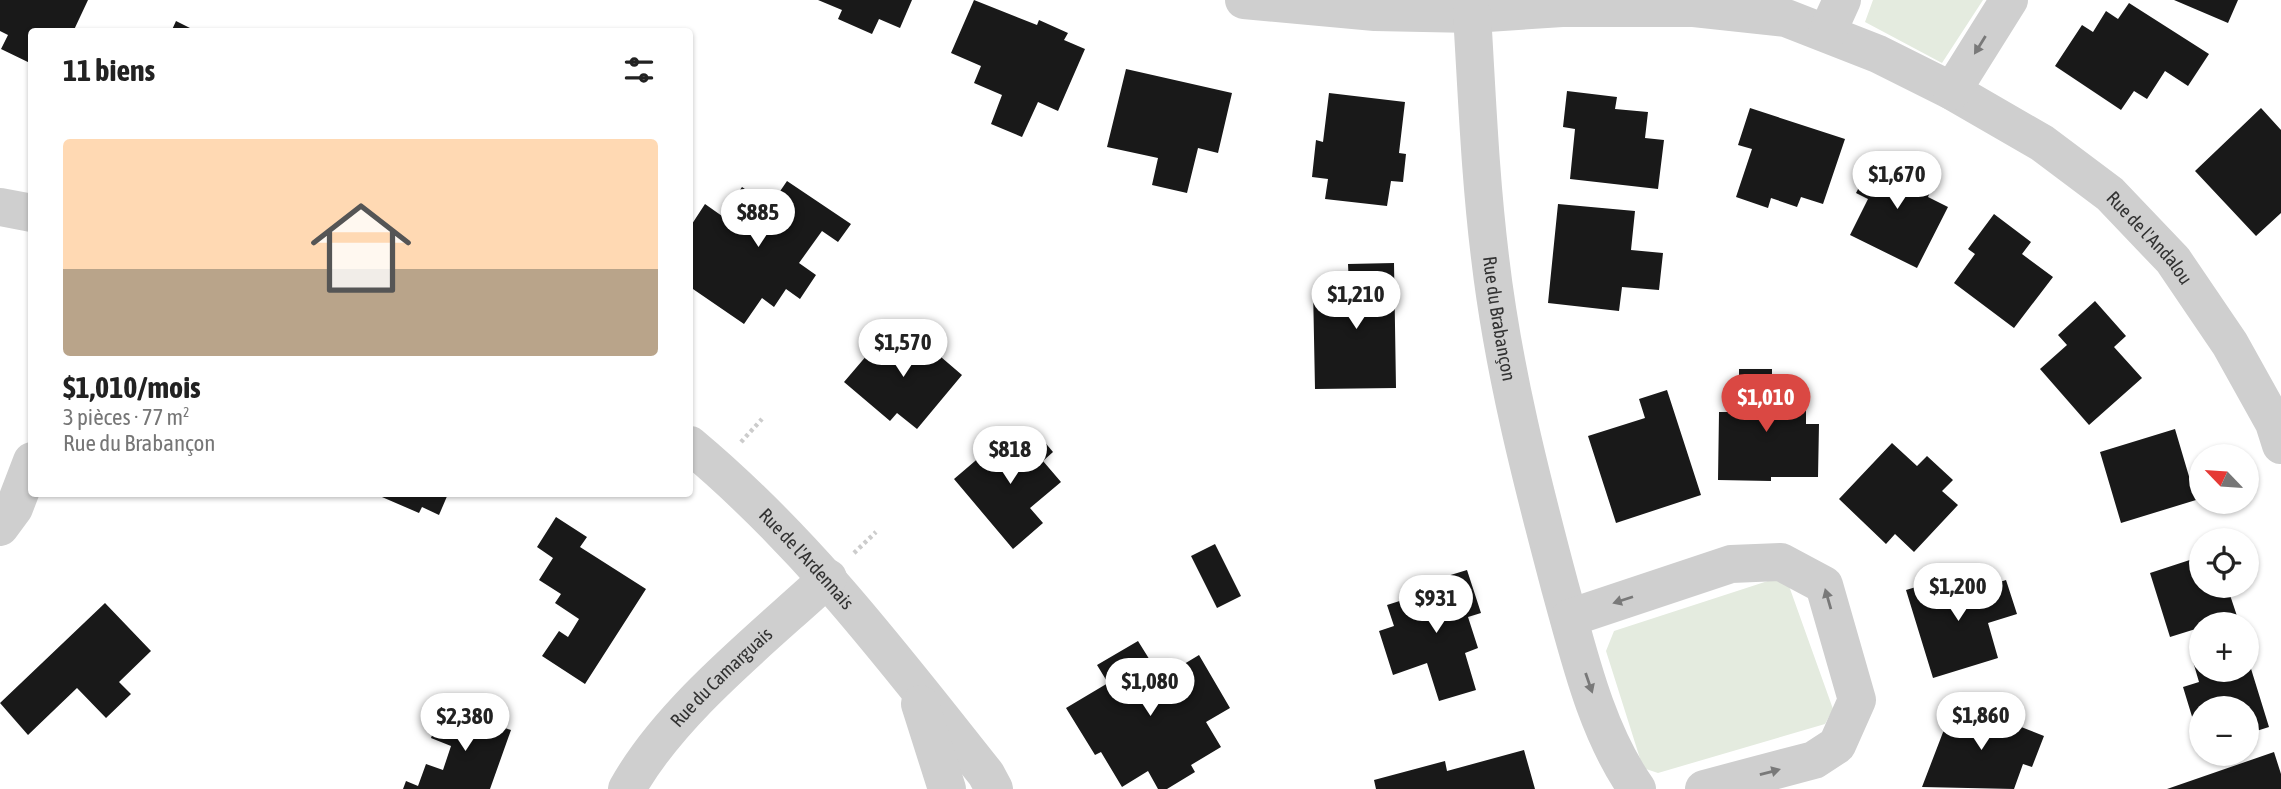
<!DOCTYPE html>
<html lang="fr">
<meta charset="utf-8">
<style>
:root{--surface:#fff;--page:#f6f6f6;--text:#222;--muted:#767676;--line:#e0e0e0;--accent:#da4843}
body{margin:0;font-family:"Asap Condensed",sans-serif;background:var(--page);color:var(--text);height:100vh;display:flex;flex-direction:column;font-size:26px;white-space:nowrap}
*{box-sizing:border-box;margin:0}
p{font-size:23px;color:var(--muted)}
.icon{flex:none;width:38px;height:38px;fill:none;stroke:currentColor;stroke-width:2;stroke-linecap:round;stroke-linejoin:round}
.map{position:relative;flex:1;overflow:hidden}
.side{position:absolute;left:28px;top:28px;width:665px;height:469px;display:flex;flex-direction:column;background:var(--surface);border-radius:7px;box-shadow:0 2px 5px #0004}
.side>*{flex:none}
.needle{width:46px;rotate:295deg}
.controls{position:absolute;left:2189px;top:444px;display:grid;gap:14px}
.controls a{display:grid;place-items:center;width:70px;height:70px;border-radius:50%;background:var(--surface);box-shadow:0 2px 5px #0004;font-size:35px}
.price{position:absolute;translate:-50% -60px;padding:0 16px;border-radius:24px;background:#fff;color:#222;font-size:23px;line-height:46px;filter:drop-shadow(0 2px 4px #0008)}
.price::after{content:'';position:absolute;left:50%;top:42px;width:21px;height:16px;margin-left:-10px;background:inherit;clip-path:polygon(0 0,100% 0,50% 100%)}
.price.current{background:var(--accent);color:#fff}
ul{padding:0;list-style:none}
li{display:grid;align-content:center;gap:14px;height:371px;padding:0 35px}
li+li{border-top:2px solid var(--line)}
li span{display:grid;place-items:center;height:217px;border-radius:7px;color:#555}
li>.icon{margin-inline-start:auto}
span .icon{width:126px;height:126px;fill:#fffc;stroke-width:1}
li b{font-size:30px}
h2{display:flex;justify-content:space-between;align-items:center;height:84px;padding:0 35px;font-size:30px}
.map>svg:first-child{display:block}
.green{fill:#e4ebdf}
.building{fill:#191919}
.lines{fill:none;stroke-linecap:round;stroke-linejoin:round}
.path{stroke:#ccc;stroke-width:4.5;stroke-dasharray:3.5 3.5;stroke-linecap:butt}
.minor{stroke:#cfcfcf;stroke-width:38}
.oneway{fill:#797979}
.labels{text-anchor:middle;stroke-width:7;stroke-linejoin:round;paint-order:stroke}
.street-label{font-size:19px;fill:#323232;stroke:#fff}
</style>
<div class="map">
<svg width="2281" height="789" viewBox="0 0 2281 789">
<rect width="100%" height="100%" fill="#fff"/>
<path class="green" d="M1873,0H1983L1942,63L1865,22Z
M1774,579L1789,586L1833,709L1825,724L1658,773L1643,768L1606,651L1614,631Z"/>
<path class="building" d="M0,0H88L73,32H32V64L1,49L8,35L0,31Z
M818,0H912L900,28L879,19L872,34L838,19L842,10Z
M974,0L1037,25L1039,20L1068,33L1064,40L1085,49L1058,111L1038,102L1022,137L991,124L1002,95L974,83L981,66L951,53Z
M2174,0H2238L2228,23Z
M2129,3L2209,54L2188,86L2165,71L2147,99L2134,91L2121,110L2055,66L2082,25L2093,32L2106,11L2118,19Z
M176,21L198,32H171Z
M1126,69L1232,93L1218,153L1198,148L1187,193L1152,185L1158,158L1107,147Z
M1567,91L1617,97L1615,109L1648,112L1645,138L1664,140L1658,189L1570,179L1575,129L1563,127Z
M1329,93L1405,102L1399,153L1406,154L1403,182L1391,181L1387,206L1325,199L1328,179L1312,177L1316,140L1323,142Z
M1750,108L1845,139L1823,204L1801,197L1797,207L1771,198L1768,208L1736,197L1752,149L1738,145Z
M2261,108L2281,130V213L2256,236L2195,171Z
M1878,151L1919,172L1914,184L1930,192L1928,197L1948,207L1917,268L1850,235L1868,199L1856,193Z
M787,181L851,224L838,242L822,231L799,263L816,275L800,299L786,289L774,307L762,298L744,324L690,287V227L705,204L722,216L742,187L770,206Z
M1558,204L1635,211L1631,250L1663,253L1659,290L1622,287L1619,311L1548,303Z
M1994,214L2031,242L2022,254L2053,277L2014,328L1954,283L1975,254L1968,249Z
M1394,263L1396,388L1315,389L1313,287H1349L1348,264Z
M2095,301L2126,336L2114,347L2142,378L2089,425L2040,369L2067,345L2058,335Z
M891,327L914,346L920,339L962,375L917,429L897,413L890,421L844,382Z
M1739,369H1772V398H1806V424H1819L1818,477H1771V481L1718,480L1719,412H1739Z
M1667,390L1701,495L1616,523L1588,436L1645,418L1639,399Z
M2175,429L2196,500L2121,523L2100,452Z
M1009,432L1022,448L1038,434L1053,452L1043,461L1061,482L1030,508L1043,523L1013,549L954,479Z
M1892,443L1917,466L1927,456L1953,480L1942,491L1958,505L1914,552L1895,534L1886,544L1839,499Z
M375,494H448L439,515L422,507L419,513Z
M556,517L587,537L580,547L646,589L585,684L542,656L559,631L568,637L579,619L555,603L561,594L539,580L553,558L537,547Z
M1215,544L1241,596L1217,608L1191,556Z
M2202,556V586H2227L2237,616L2202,625V627L2170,637L2150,573Z
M1467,570L1481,613L1468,617L1478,648L1465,653L1476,690L1439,701L1427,663L1393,675L1379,631L1394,626L1387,605L1447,586L1444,577Z
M1953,576L1959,595L2006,580L2017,614L1988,623L1998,658L1933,678L1906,590Z
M105,603L151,651L119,682L131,694L106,718L77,688L28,735L0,703Z
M1138,641L1161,678L1199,655L1230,708L1206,722L1221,747L1191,765L1195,772L1167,789H1158L1148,771L1122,787L1101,752L1095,755L1066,708L1108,683L1097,665Z
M2202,655V670H2247L2248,659L2269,727L2247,734V709H2202L2201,746L2183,687L2199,682L2192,658Z
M1955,701L2044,736L2032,767L2023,764L2014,789L1922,787Z
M443,706L511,730L490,789H403L406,781L418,786L426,764L443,770L451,746L431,738Z
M1524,750L1535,789H1376L1374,780L1445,761L1447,771Z
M2274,752L2281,774V789H2167Z"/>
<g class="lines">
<path class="path" d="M741,442L762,419
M854,553L876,532"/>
<g class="minor">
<path id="s1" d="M1244,0L1375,12L1472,14L1562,8H1694L1786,18L1878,54L1952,91L2042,143L2110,194L2173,260L2230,344L2274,423L2281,445"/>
<path id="s2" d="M1472,14C1477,95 1480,176 1490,257C1503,369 1531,478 1560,587C1579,655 1596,731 1637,789"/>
<path d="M1827,33L1842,0"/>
<path d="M1952,91L2009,0"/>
<path d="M0,207L32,213"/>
<path id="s3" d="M690,445C807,543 892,656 986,774L994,789"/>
<path d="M0,527L14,508L32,461"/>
<path d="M1569,618L1731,564L1781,562L1824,585L1857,700L1837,745L1814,760L1704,789"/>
<path d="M920,704L947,789"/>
<path id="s4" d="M627,789C670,711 762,639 828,578"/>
</g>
</g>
<defs><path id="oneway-solid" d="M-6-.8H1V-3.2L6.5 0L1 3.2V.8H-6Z" transform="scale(1.75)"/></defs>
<g class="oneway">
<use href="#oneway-solid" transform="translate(1980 45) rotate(122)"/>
<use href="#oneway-solid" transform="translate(1828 599) rotate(-106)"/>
<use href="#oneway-solid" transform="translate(1623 600) rotate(162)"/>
<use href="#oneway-solid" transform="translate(1589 683) rotate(71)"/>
<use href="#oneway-solid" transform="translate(1770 772) rotate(-15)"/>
</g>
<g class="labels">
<g class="street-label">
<text dy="7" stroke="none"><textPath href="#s1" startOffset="973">Rue de l'Andalou</textPath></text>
<text dy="7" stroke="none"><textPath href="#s2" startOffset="306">Rue du Brabançon</textPath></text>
<text dy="7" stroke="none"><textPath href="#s3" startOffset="163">Rue de l'Ardennais</textPath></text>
<text dy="7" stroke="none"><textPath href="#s4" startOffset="147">Rue du Camarguais</textPath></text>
</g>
</g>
</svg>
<div class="controls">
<a><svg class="needle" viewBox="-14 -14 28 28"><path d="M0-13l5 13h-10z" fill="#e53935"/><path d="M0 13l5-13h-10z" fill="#767676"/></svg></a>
<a><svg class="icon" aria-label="locate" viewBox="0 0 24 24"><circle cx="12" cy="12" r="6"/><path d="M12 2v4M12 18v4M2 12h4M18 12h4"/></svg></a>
<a>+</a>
<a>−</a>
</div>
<b class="price" style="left:1897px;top:211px">$1,670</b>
<b class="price" style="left:758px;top:249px">$885</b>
<b class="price" style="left:1356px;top:331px">$1,210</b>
<b class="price" style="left:903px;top:379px">$1,570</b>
<b class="price current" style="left:1766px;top:434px">$1,010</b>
<b class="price" style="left:1010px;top:486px">$818</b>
<b class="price" style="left:1958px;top:623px">$1,200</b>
<b class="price" style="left:1436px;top:635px">$931</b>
<b class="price" style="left:1150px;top:718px">$1,080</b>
<b class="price" style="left:1981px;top:752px">$1,860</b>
<b class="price" style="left:465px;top:753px">$2,380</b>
<section class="side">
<h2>11 biens<svg class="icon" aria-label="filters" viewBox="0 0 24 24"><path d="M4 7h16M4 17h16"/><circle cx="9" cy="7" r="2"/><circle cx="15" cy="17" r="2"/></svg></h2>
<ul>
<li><span style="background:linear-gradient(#ffd9b3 60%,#b9a48a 0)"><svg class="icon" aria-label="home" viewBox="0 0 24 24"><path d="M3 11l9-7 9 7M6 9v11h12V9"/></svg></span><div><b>$1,010/mois</b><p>3 pièces · 77 m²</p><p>Rue du Brabançon</p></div></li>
</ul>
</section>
</div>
